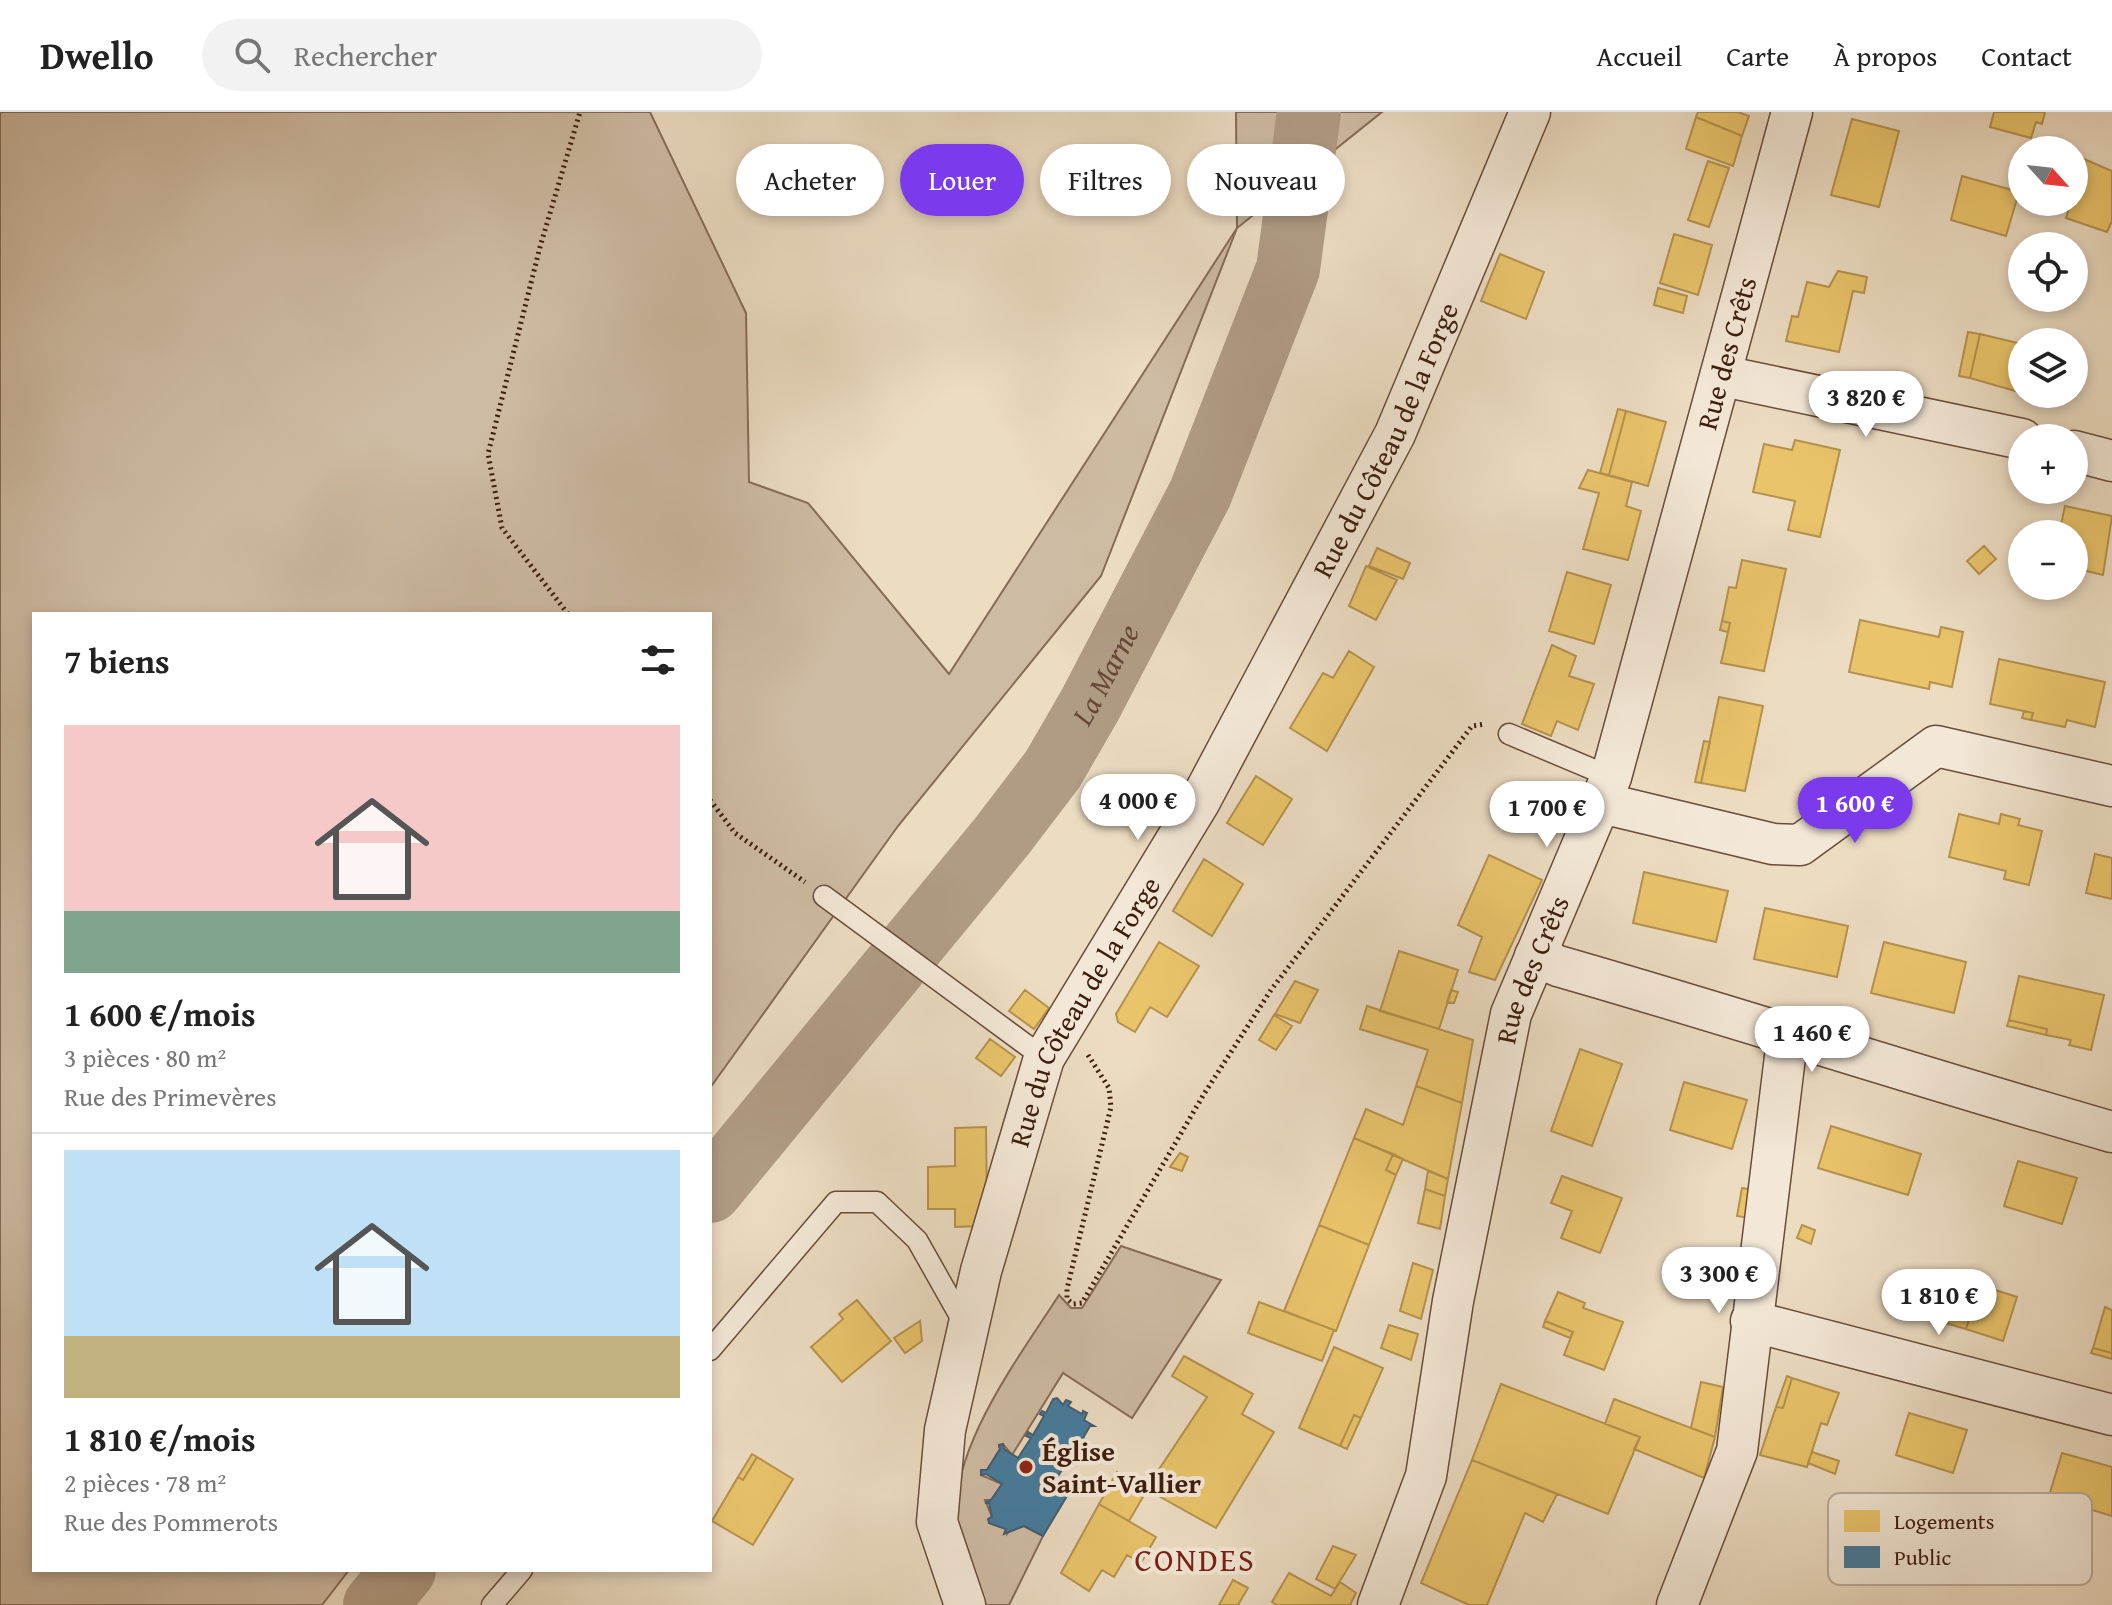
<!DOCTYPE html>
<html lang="fr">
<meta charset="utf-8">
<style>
:root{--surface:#fff;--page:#f2f2f2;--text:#222;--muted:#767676;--line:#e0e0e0;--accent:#7c3aed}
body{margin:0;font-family:"Gentium Book Plus",serif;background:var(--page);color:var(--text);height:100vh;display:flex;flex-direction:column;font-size:30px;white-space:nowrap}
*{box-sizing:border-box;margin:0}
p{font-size:26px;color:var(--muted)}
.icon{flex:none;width:44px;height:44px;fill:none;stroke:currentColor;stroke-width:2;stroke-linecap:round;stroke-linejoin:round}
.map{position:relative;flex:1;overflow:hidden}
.panel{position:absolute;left:32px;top:500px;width:680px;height:960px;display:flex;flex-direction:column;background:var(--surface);border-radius:0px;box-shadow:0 4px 12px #0003}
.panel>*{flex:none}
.guide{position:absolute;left:736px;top:32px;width:760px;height:72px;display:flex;gap:16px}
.needle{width:52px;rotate:117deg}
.tools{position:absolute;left:2008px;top:24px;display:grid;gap:16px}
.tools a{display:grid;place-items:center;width:80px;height:80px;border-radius:50%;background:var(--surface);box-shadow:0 4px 12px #0003;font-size:40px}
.price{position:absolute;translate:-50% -68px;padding:0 18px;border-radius:28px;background:#fff;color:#222;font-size:26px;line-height:52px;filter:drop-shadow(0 2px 4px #0008)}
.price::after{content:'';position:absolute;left:50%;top:48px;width:24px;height:18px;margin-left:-12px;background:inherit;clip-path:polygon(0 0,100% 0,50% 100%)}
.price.on{background:var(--accent);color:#fff}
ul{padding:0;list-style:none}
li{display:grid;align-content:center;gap:16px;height:424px;padding:0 32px}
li+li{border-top:2px solid var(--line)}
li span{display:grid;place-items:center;height:248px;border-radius:0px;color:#555}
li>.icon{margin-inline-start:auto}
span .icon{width:144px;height:144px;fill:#fffc;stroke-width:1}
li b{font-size:34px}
h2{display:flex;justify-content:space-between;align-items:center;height:96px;padding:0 32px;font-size:34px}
.pill{padding:0 28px;border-radius:36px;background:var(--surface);box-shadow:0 4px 12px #0003;font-size:28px;line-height:72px}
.pill.on{background:var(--accent);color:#fff}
header{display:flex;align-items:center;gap:48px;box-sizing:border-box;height:112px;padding:0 40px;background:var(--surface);border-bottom:2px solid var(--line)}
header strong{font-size:38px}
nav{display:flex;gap:44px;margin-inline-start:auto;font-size:28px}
.search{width:560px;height:72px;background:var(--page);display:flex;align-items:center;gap:20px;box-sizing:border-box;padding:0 28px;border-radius:44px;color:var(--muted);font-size:30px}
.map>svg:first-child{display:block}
.green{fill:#cebba3;stroke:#866c58;stroke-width:2}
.homes{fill:#e9c46a;stroke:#b5924e;stroke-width:2}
.public{fill:#457b9d;stroke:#435e72;stroke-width:2}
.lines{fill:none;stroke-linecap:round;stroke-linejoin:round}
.river{stroke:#b09b84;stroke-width:64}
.service-casing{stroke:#694c3a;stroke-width:23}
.minor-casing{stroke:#694c3a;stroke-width:43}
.path{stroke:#3d1c0c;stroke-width:5;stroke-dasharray:2 4;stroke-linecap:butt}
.service{stroke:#f3e8d7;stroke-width:20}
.minor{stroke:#f3e8d7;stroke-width:40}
.poi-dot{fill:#8f2418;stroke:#f3e8d7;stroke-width:3}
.labels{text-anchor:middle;stroke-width:8;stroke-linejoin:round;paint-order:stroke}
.street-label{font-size:28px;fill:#3d1c0c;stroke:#f3e8d7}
.poi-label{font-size:28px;font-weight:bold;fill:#3d1c0c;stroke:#f3e8d7;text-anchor:start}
.water-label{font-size:30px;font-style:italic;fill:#654836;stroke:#f3e8d7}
.quarter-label{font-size:32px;letter-spacing:2px;fill:#7a1f14;stroke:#f3e8d7}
.key{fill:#f3e8d7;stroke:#bcab9a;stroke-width:2}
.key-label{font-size:22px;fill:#3d1c0c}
</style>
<header>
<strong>Dwello</strong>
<div class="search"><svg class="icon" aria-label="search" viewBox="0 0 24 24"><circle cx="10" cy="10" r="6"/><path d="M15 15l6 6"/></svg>Rechercher</div>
<nav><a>Accueil</a><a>Carte</a><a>À propos</a><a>Contact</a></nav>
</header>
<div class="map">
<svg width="2112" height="1493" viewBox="0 0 2112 1493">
<rect width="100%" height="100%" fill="#ecdcc2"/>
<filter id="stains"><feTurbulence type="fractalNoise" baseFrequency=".0025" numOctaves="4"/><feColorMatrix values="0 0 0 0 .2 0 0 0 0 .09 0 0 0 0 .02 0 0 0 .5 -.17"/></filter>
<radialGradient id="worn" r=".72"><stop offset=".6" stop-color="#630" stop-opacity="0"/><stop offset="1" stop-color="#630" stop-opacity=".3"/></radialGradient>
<path class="green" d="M0,0H650L746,201L749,370L808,391L949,562L1237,116L1236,0H1382L1237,116L1101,464L898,714L710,976V502H34V1458H349L322,1493H0Z
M1121,1134L1221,1168L1132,1306L1063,1261L1012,1343L1003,1332L999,1333L1000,1337L987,1358L981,1359V1363L1002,1372L991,1388H985L992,1405L989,1411L1006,1417L1007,1422L1010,1417L1024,1414L1043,1424L1009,1493H980C972,1472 957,1445 955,1423C947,1339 1016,1250 1059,1183L1071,1196H1082Z"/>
<path class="homes" d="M1698,0H1738L1749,4L1742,24L1696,5Z
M1994,0H2045L2042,12L2036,10L2031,26L1990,15Z
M1696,5L1742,24L1733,54L1686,37Z
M1852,7L1899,19L1879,95L1831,83Z
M2084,47L2112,59V109L2107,120L2066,106L2071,90H2074Z
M1708,49L1729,56L1709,115L1688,108Z
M1962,64L2019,80L2006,124L1951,108Z
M1674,122L1712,133L1698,183L1660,171Z
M1500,142L1544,160L1526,207L1481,189Z
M1838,159L1867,165L1864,181L1853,179L1839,240L1786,229L1792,204L1798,205L1807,170L1829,175Z
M1658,176L1687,184L1683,201L1654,193Z
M1968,220L1980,222L1970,266L1959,264Z
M1980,222L2022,232V281L1970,266Z
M1618,297L1626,299L1609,363L1600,361Z
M1626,299L1666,310L1648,374L1609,363Z
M1795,328L1840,338L1820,425L1788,418L1795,389L1753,380L1764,332L1792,338Z
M1588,358L1632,370L1626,394L1641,399L1628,448L1583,437L1599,381L1579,376Z
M2065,394L2112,404L2103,463L2074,456V422H2059Z
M1984,434L1996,447L1979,462L1967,449Z
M1377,436L1410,451L1403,467L1369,454Z
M1742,448L1786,457L1764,559L1721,551L1730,511L1722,509L1729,475L1736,476Z
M1366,454L1397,468L1376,508L1349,494Z
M1567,460L1611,473L1594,532L1549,519Z
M1860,508L1939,525L1941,515L1963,520L1952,575L1930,570L1929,577L1849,560Z
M1722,509L1730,511L1728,520L1720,518Z
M1552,533L1576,544L1569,564L1594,572L1578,618L1557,609L1551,624L1522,612Z
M1349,539L1374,555L1327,639L1290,616L1323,561L1333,566Z
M1999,547L2105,570L2095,615L2067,608L2065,615L2031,608L2033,601L1990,592Z
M1719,585L1763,594L1745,679L1701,671Z
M2024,599L2033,601L2031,608L2022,606Z
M1704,629L1710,630L1701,671L1695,670Z
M1256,664L1292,687L1263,733L1227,711Z
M1959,702L1999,712L2001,702L2020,707L2018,713L2042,719L2029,773L2004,767L2006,759L1949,745Z
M2095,742L2112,746V787L2086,781Z
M1489,743L1542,768L1495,868L1469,860L1482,825L1458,813Z
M1204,747L1243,772L1212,824L1173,799Z
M1644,760L1728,779L1716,830L1633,811Z
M1765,796L1848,814L1837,865L1754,847Z
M1159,830L1199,854L1167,905L1150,895L1135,920L1118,910L1116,902Z
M1884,830L1966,850L1954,901L1871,881Z
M1399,839L1458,858L1439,917L1380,899Z
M2019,864L2104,883L2091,938L2069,933L2071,928L2046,923L2047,917L2009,908Z
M1295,869L1318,878L1300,911L1275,902Z
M1025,878L1049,896L1034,917L1009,899Z
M1451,878L1458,880L1454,891L1447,890Z
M1367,894L1473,928L1462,991L1416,974L1428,938L1360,917Z
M1274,903L1292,914L1276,938L1259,928Z
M2009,908L2047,917L2046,923L2007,914Z
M990,927L1015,945L1001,964L976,946Z
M1580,937L1622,952L1592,1034L1551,1019Z
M1684,970L1747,988L1732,1037L1670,1018Z
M1416,974L1462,991L1448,1067L1354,1026L1366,997L1403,1013Z
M1831,1014L1921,1042L1908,1083L1818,1056Z
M986,1015L987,1097L983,1114L955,1115V1097H928V1055L955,1054V1016Z
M1354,1026L1393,1042L1386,1058L1396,1063L1369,1133L1319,1113Z
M1180,1041L1188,1045L1182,1059L1170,1055Z
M1393,1042L1403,1047L1396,1063L1386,1058Z
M2018,1049L2077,1066L2062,1112L2004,1094Z
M1428,1059L1448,1067L1445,1084L1425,1077Z
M1562,1064L1622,1086L1600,1141L1561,1126L1572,1099L1551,1091Z
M1742,1076L1754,1078L1750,1106L1737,1104Z
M1425,1077L1445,1084L1440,1117L1418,1111Z
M1319,1113L1369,1133L1336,1219L1284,1199Z
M1802,1113L1815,1118L1811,1132L1797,1126Z
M1413,1151L1433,1158L1421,1207L1400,1199Z
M1949,1164L1980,1173L1966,1217L1935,1208Z
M1980,1173L2017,1185L2003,1229L1966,1217Z
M1558,1180L1585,1191L1583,1196L1623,1210L1604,1258L1564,1243L1573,1220L1545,1209Z
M857,1188L891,1229L842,1270L811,1235L843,1207L839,1202Z
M1259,1190L1334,1218L1322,1249L1248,1221Z
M2105,1195L2112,1198V1241L2093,1236Z
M920,1209L922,1229L905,1241L894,1226Z
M1545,1209L1573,1220L1570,1226L1543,1215Z
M1389,1213L1418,1222L1411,1248L1381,1236Z
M1334,1235L1383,1256L1361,1306L1354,1303L1340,1334L1299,1316Z
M2093,1236L2112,1241V1247L2091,1241Z
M1184,1244L1253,1282L1242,1302L1274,1320L1216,1416L1146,1377L1207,1285L1172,1264Z
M1787,1264L1792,1266L1783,1296L1776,1295Z
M1792,1266L1839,1281L1827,1313L1821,1311L1807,1355L1760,1343L1776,1295L1783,1296Z
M1701,1270L1723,1275L1715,1325L1691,1316Z
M1501,1272L1640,1325L1608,1402L1472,1348Z
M1614,1287L1715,1325L1704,1366L1634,1337L1640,1325L1605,1312Z
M1909,1301L1967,1318L1953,1361L1896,1343Z
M1354,1303L1361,1306L1347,1337L1340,1334Z
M1812,1340L1839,1349L1835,1362L1808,1351Z
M2062,1341L2112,1355V1404L2066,1390L2061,1404L2038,1398L2043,1383L2049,1384Z
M752,1342L757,1345L743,1368L738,1365Z
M757,1345L793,1367L753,1433L712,1409L738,1365L743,1368Z
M1472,1348L1557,1382L1543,1410L1525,1401L1487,1493H1469L1421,1471Z
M1117,1360L1147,1378L1129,1409L1099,1392Z
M1099,1392L1156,1425L1141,1451L1127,1443L1114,1465L1102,1458L1089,1479L1061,1461Z
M1333,1434L1356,1443L1335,1477L1316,1467Z
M1289,1461L1331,1484L1340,1470L1356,1481L1350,1493H1277L1272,1490Z
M1233,1468L1248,1476L1238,1493H1219Z"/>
<path class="public" d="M1057,1286L1063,1293L1066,1288L1071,1290L1068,1294L1082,1302L1083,1299L1087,1301L1084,1308L1094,1314H1090L1083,1326L1087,1328L1081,1329L1069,1348L1070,1353L1066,1351L1054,1371L1073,1381L1067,1384L1043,1424L1024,1414L1004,1422L1006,1417L989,1411L988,1407L992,1405L989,1391H985L991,1388L1002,1372L986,1362L981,1363V1358H987L1000,1337L999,1333L1003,1332L1004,1337L1018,1346L1031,1326L1026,1324L1028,1320L1033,1323L1044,1304L1040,1302L1042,1299L1046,1301L1053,1287Z"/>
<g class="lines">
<g class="river">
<path id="s1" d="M710,1079L1002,724L1053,657L1090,593L1200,382L1288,157L1309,0"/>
<path d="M375,1493L404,1458"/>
</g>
<g class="service-casing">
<path id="service" d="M1509,622L1611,665
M824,784L1044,946
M710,1238L836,1090H877L917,1128L965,1213
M492,1493L522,1458"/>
</g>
<g class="minor-casing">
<g id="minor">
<path d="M1723,264L2022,327"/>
<path d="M2074,339L2112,349"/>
<path d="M1602,691L1773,732L1800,733L1936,634L2112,674"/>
<path d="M1535,844L1558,854C1743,907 1926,967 2112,1020"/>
<path d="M1751,1209L2112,1303"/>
<path id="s2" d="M965,1493L937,1410L945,1318L981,1159L1044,946L1200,689L1395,322L1530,0"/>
<path id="s3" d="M1378,1493L1426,1364L1453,1189L1511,902L1611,665L1792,0"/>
<path d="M1677,1493L1737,1339L1788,920"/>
</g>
</g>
<path class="path" d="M568,502L502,416L488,342L540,135L580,0
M710,688L735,721L805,770
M1088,943L1109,976L1111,995L1067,1177V1187L1073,1192L1082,1191L1204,982L1271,878L1472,614L1485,612"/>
<use href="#service" class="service"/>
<use href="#minor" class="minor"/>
</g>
<circle class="poi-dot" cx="1026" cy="1355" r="8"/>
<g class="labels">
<g class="street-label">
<text dy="10" stroke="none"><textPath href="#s3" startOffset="1304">Rue des Crêts</textPath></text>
<text dy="10" stroke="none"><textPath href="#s2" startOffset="1272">Rue du Côteau de la Forge</textPath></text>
<text dy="10" stroke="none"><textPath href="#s3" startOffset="656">Rue des Crêts</textPath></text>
<text dy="10" stroke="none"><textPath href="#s2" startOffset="624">Rue du Côteau de la Forge</textPath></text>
</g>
<g class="poi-label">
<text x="1042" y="1349">Église<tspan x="1042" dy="32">Saint-Vallier</tspan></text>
</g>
<g class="water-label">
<text dy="10" stroke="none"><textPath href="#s1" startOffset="652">La Marne</textPath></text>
</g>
<g class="quarter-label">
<text x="1195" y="1459">CONDES</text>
</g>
</g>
<rect x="1828" y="1381" width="264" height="92" rx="12" class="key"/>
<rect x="1844" y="1398" width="36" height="22" fill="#e9c46a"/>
<rect x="1844" y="1434" width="36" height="22" fill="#457b9d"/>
<g class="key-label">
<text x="1894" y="1417">Logements</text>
<text x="1894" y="1453">Public</text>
</g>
<rect width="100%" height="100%" filter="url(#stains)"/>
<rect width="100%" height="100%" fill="url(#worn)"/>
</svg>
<div class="tools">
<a><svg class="needle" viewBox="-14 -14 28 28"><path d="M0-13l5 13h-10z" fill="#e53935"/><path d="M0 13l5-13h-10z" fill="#767676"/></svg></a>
<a><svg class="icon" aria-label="locate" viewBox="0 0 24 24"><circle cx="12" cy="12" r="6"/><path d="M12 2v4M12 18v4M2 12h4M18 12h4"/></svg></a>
<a><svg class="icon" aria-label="layers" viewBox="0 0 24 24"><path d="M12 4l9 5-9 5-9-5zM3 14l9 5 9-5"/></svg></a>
<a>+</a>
<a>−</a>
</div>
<b class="price" style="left:1866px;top:327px">3 820 €</b>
<b class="price" style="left:1138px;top:730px">4 000 €</b>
<b class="price on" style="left:1855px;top:733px">1 600 €</b>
<b class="price" style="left:1547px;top:737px">1 700 €</b>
<b class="price" style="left:1812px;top:962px">1 460 €</b>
<b class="price" style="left:1719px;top:1203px">3 300 €</b>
<b class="price" style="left:1939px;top:1225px">1 810 €</b>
<div class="guide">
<a class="pill">Acheter</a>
<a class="pill on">Louer</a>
<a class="pill">Filtres</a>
<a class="pill">Nouveau</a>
</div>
<section class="panel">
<h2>7 biens<svg class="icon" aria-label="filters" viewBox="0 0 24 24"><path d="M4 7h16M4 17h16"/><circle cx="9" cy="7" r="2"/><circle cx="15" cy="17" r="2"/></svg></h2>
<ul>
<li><span style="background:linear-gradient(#f6c9c9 75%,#7fa58c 0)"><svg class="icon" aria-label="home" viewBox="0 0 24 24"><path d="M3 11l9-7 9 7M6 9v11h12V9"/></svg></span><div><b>1 600 €/mois</b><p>3 pièces · 80 m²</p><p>Rue des Primevères</p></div></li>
<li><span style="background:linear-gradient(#bfe0f5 75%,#c2b280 0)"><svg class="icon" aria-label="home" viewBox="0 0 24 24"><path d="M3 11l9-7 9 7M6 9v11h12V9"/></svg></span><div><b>1 810 €/mois</b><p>2 pièces · 78 m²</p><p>Rue des Pommerots</p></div></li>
</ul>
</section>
</div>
